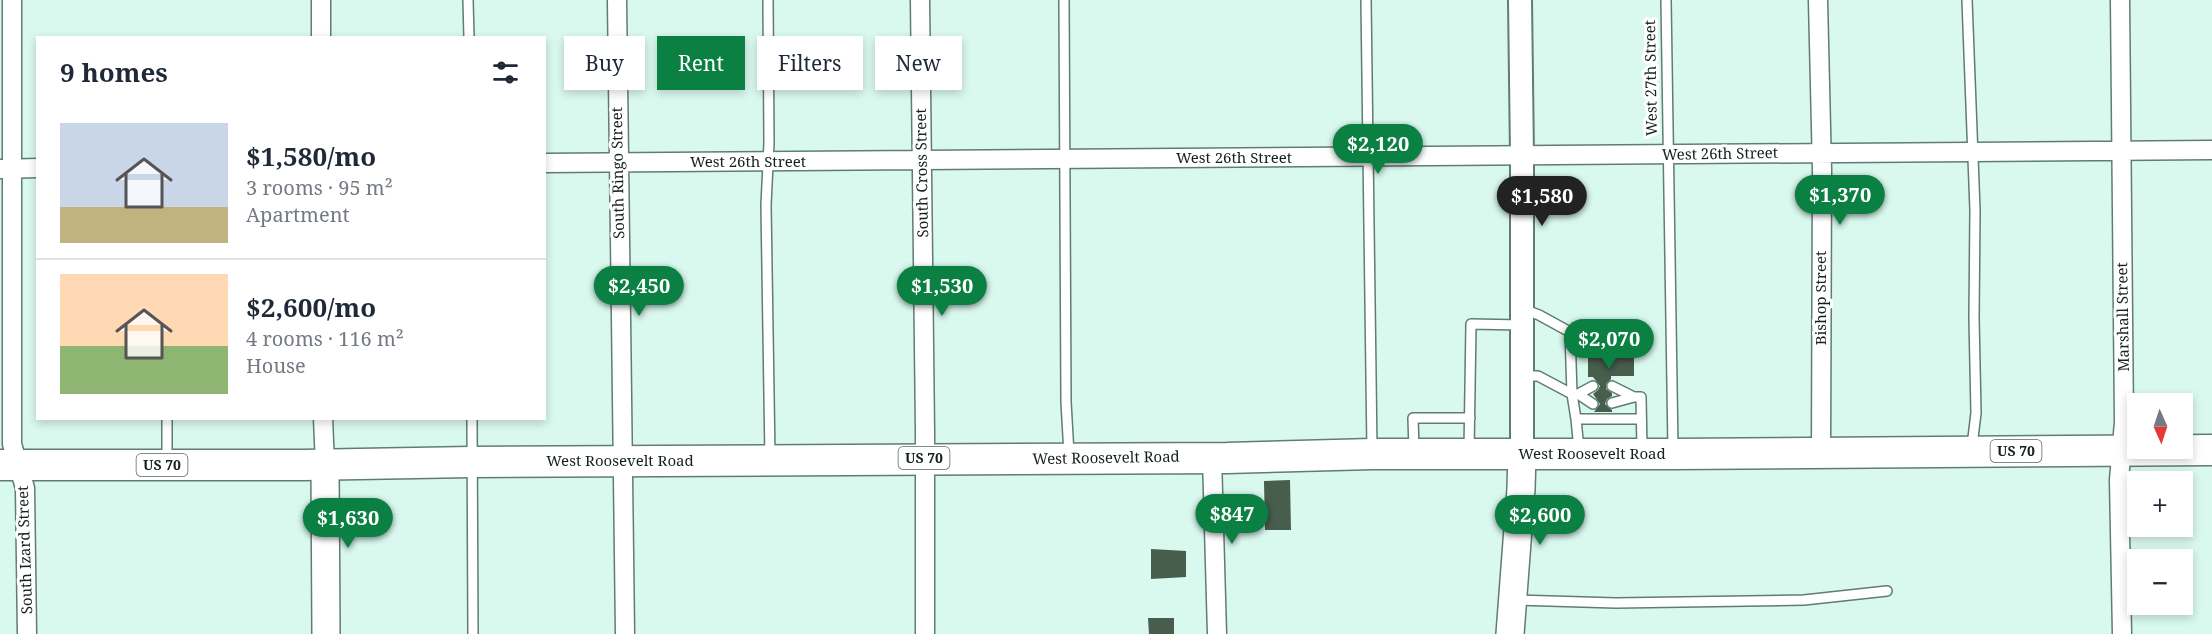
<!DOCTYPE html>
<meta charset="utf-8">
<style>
:root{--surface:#fff;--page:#f6f6f7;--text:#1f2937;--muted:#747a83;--line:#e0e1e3;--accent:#0b8043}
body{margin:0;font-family:"Noto Serif",serif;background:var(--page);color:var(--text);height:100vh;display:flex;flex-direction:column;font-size:22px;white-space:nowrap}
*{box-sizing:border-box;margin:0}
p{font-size:20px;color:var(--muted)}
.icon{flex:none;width:33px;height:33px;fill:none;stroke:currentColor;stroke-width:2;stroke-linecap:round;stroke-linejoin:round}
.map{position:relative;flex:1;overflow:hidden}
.panel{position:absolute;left:36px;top:36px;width:510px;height:384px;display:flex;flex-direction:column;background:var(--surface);border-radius:0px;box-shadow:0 3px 9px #0003}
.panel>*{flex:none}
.guide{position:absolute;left:564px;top:36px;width:570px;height:54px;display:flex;gap:12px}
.needle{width:39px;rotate:177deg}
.fabs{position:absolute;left:2127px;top:393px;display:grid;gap:12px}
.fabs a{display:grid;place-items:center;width:66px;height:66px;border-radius:0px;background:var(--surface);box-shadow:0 3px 9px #0003;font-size:30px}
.price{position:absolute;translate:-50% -51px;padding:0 14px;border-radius:21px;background:var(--accent);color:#fff;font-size:20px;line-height:39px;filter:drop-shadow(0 2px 3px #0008)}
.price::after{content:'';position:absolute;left:50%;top:36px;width:18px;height:14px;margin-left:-9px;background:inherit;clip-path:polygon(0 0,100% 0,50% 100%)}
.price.selected{background:#222;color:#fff}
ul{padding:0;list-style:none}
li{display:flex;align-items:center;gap:18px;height:150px;padding:0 24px}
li+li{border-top:2px solid var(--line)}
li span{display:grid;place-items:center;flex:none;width:168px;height:120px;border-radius:0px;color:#555}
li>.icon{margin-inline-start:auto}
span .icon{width:72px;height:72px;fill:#fffc;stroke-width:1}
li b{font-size:26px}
h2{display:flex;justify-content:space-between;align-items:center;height:72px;padding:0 24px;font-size:26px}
.chip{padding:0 21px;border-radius:0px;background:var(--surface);box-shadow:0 3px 9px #0003;font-size:21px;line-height:54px}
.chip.selected{background:var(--accent);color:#fff}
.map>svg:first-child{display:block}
.building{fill:#495d4d}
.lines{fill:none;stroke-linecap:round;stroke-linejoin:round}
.service-casing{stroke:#607c74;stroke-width:12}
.minor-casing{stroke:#607c74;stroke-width:21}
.tertiary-casing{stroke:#607c74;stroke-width:26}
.secondary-casing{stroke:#607c74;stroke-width:30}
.primary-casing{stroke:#607c74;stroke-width:33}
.service{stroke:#fff;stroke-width:9}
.minor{stroke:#fff;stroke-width:18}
.tertiary{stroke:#fff;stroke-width:22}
.secondary{stroke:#fff;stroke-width:27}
.primary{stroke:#fff;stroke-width:30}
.labels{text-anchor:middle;stroke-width:6;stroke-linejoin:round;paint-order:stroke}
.shield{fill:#fff;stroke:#5b6462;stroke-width:1.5}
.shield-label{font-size:14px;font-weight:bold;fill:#15211e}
.street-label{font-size:15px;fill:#15211e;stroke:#fff}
</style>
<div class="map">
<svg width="2212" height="634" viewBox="0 0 2212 634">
<rect width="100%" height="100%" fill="#d9f8ee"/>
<path class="building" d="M1634,348V376H1611V379L1606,384V389L1612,393V396L1607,399L1605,404L1612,410V412H1594L1600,404L1593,394L1598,390L1600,386L1593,377H1588V349Z
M1290,480L1291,530H1265L1264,481Z
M1151,549L1186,551V577L1151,579Z
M1148,618H1174V634H1149Z"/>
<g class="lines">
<g class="service-casing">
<path id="service" d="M468,0L469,38
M768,0L769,143L766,205L770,458
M1064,0L1066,402L1069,454
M1366,0L1372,451
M1666,0L1673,449
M1967,0L1975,210L1974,318L1976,413L1972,446
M1523,309L1539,315L1570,332L1572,394L1576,419H1641
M1522,376H1538L1572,394H1575
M1593,386L1578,394L1593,404
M1612,386L1634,397H1641L1642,449
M1612,403L1634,397
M167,418V460
M472,418L473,634
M1576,419L1579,450
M1414,449L1413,418H1470
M1469,451L1471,324L1522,325
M1516,600L1616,603L1804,600L1887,591"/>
</g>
<g class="minor-casing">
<path id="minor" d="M12,0V444L25,488L27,634
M321,0V38
M617,0L625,634
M920,0L925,432V634
M1818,0L1822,170L1821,452
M2120,0L2124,422L2119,480L2122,634
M544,163L2212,150
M0,169L38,168
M323,418L325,465
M1212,457L1217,634"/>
</g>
<g class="tertiary-casing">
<path id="tertiary" d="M1520,0L1522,156V454"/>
</g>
<g class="secondary-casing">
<path id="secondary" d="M325,465L326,634
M1510,634L1521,489L1522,454"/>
</g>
<g class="primary-casing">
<path id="primary" d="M0,465H303L471,462L1227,458L1372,454H1673L2212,450"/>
</g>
<use href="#service" class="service"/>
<use href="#minor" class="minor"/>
<use href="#tertiary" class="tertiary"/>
<use href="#secondary" class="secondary"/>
<use href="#primary" class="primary"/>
</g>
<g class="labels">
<g class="shield">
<rect x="1990.5" y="440" width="51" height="22" rx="4.5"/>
<rect x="898.5" y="447" width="51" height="22" rx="4.5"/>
<rect x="136.5" y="454" width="51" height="22" rx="4.5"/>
</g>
<g class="shield-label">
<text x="2016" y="456">US 70</text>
<text x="924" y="463">US 70</text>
<text x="162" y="470">US 70</text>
</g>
<g class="street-label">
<text transform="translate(1651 78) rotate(-91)" y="5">West 27th Street</text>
<text transform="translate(1720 154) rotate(-1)" y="5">West 26th Street</text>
<text x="1234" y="163">West 26th Street</text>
<text x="748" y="167">West 26th Street</text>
<text transform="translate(618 173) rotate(-91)" y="5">South Ringo Street</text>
<text transform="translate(922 173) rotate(-91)" y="5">South Cross Street</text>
<text transform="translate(1821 298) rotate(-90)" y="5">Bishop Street</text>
<text transform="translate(2123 317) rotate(-91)" y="5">Marshall Street</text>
<text x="1592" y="459">West Roosevelt Road</text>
<text transform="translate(1106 458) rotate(-1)" y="5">West Roosevelt Road</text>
<text x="620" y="466">West Roosevelt Road</text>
<text transform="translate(25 550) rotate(-92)" y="5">South Izard Street</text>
</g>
</g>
</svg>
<div class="fabs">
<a><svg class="needle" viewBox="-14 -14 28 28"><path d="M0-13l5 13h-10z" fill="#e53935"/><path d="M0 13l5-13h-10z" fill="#747a83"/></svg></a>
<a>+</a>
<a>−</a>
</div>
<b class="price" style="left:1378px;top:175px">$2,120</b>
<b class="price" style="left:1840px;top:226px">$1,370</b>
<b class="price selected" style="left:1542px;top:227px">$1,580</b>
<b class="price" style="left:639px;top:317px">$2,450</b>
<b class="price" style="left:942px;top:317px">$1,530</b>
<b class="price" style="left:1609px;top:370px">$2,070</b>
<b class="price" style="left:1232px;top:545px">$847</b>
<b class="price" style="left:1540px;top:546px">$2,600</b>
<b class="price" style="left:348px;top:549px">$1,630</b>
<div class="guide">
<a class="chip">Buy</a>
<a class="chip selected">Rent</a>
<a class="chip">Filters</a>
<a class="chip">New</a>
</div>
<section class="panel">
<h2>9 homes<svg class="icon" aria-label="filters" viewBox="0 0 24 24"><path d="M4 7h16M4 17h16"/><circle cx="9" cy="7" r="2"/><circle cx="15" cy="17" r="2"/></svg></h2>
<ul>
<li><span style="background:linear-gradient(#c9d6e8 70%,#c2b280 0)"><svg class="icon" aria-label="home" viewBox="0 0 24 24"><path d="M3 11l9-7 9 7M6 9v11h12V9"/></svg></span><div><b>$1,580/mo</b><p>3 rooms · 95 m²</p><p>Apartment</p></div></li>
<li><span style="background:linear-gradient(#ffd9b3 60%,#8fb573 0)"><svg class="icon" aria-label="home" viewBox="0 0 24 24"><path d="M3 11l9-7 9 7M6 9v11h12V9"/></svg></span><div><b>$2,600/mo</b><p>4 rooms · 116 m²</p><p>House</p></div></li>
</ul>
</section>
</div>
